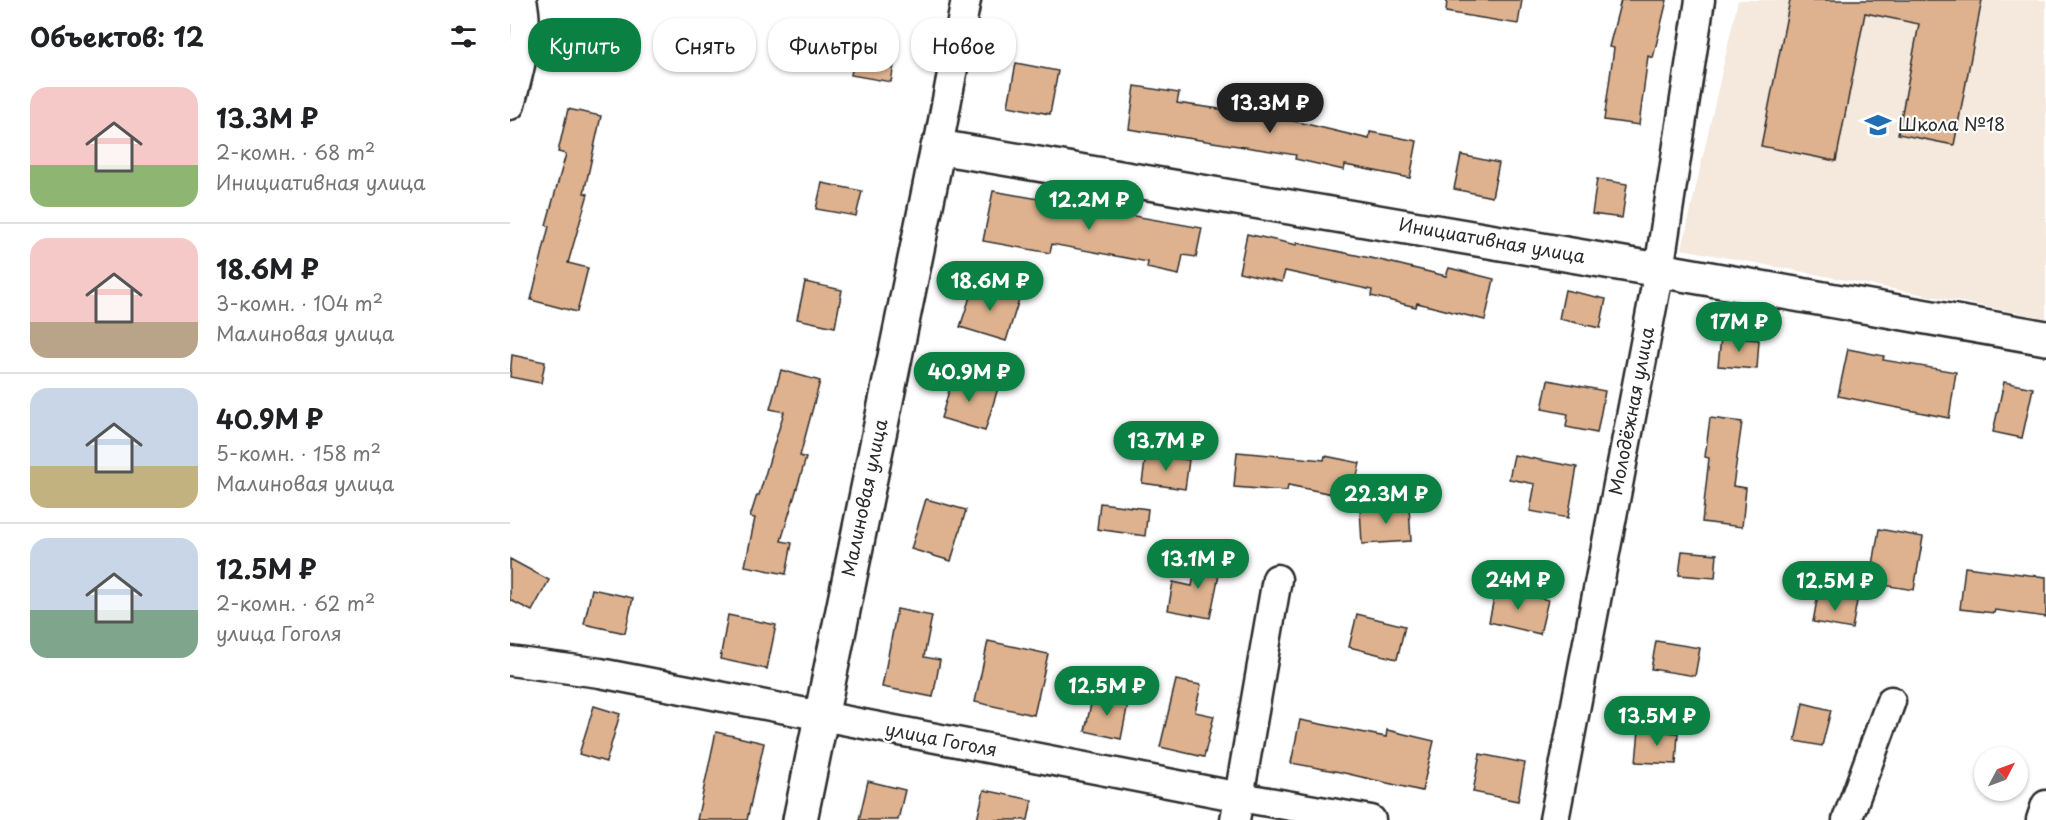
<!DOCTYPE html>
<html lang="ru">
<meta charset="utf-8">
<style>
:root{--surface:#fff;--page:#f2f2f2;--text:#202124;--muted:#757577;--line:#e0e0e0;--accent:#0b8043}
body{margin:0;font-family:"Playpen Sans",sans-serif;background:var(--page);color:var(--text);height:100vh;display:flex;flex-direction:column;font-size:22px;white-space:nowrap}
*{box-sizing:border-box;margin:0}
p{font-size:20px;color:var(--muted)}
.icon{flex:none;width:33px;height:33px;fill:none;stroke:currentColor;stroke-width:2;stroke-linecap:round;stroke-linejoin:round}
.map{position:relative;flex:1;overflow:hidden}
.panel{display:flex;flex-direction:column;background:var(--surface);width:510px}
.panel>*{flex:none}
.hud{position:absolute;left:18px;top:18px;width:570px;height:54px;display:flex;gap:12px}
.needle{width:39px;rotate:49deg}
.controls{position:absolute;left:1464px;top:747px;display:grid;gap:12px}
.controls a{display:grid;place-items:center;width:54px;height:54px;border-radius:50%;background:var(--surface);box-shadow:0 2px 4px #0004;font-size:30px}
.price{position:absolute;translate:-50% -51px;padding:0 14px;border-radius:21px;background:var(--accent);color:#fff;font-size:20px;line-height:39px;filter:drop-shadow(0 2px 3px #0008)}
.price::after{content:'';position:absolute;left:50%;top:36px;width:18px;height:14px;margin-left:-9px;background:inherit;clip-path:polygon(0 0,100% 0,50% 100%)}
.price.selected{background:#222;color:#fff}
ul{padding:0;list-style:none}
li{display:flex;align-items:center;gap:18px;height:150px;padding:0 30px}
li+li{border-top:2px solid var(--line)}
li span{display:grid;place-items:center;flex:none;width:168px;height:120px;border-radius:18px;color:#555}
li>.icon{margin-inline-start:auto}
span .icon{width:72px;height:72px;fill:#fffc;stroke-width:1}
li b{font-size:26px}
h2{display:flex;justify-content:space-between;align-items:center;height:72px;padding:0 30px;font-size:26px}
.tag{padding:0 21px;border-radius:24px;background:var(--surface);box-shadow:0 2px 4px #0004;font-size:21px;line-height:54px}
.tag.selected{background:var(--accent);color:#fff}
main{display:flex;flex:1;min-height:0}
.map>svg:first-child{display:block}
.built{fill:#f5e8dd}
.building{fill:#deb28f;stroke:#2b2b2b;stroke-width:1.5}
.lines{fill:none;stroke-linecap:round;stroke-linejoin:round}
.minor-casing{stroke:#2b2b2b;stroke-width:33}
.tertiary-casing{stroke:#2b2b2b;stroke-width:38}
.minor{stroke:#fff;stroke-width:28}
.tertiary{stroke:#fff;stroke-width:33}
.labels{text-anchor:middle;stroke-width:4.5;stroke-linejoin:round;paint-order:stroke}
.poi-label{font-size:18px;fill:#2b2b2b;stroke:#fff;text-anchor:start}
.street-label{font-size:18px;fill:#2b2b2b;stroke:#fff}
</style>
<main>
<section class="panel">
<h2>Объектов: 12<svg class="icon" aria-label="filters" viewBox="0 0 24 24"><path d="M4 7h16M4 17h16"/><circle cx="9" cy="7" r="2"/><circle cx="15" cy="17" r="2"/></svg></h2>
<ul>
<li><span style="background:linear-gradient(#f6c9c9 65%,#8fb573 0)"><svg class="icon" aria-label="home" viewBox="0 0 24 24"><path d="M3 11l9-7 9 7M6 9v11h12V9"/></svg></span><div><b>13.3M ₽</b><p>2-комн. · 68 m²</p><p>Инициативная улица</p></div></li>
<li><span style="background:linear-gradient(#f6c9c9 70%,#b9a48a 0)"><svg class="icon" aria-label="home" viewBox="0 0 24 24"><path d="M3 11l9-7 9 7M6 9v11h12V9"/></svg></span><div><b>18.6M ₽</b><p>3-комн. · 104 m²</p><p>Малиновая улица</p></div></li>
<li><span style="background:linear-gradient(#c9d6e8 65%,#c2b280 0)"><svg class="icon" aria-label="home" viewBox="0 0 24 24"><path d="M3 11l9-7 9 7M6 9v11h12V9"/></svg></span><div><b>40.9M ₽</b><p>5-комн. · 158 m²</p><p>Малиновая улица</p></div></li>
<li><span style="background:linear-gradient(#c9d6e8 60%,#7fa58c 0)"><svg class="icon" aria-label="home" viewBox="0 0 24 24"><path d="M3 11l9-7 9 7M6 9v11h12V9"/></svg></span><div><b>12.5M ₽</b><p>2-комн. · 62 m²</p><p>улица Гоголя</p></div></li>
</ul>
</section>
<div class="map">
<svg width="1536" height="820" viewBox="0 0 1536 820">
<rect width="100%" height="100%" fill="#fff"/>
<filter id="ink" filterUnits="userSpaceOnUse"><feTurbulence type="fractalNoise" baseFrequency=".0167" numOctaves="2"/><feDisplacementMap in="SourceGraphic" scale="12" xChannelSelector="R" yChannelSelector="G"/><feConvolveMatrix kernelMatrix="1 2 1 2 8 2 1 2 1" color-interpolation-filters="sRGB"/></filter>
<g filter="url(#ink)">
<path class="built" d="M1228,0H1536V318L1172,249Z"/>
<path class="building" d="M937,0H1012L1008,24L936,12Z
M1111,0H1157L1143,58L1138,56L1129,125L1094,120L1104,48L1099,47Z
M1280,0H1472L1444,145L1388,134L1409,24L1355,13L1326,161L1251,146Z
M347,41L387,49L381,82L341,75Z
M506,63L548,71L540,114L498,106Z
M625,86L669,93L667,103L767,117L859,139L860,132L907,141L900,178L835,165L834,170L785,159L786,155L619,129Z
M58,109L91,116L74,193L78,194L58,263L78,268L67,312L21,300L39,226L36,225L56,154L48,152Z
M951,155L989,163L982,197L944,189Z
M1087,179L1117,184L1112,218L1082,214Z
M312,183L352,191L346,216L306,209Z
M483,191L692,228L686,257L673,255L669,275L637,268L638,262L542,244L540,253L473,241Z
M737,234L787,245V243L870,260L936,276L939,268L984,279L975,320L907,303L906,307L861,296L862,290L775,271L772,282L729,272Z
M295,282L332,290L325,327L287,319Z
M465,282L510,296L496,341L450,327Z
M1055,290L1096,299L1090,328L1049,319Z
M1211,337L1249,340L1247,369L1208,366Z
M1338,349L1374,356L1373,360L1446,372L1439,418L1328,396Z
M2,355L35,362L31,383L0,377Z
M271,370L310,381L290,456L296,458L271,541L282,543L276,574L235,566L245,518L240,517L247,495H249L274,412L260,409Z
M444,374L488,388L475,431L431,418Z
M1038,380L1095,391L1087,433L1056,427L1058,414L1032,409Z
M1494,382L1523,388L1512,438L1483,432Z
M1200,418L1232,422L1223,486L1236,488L1232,527L1192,522L1199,458L1195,457Z
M727,452L814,460L815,456L850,463L842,498L778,485L777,491L724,487Z
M636,454L679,460L675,489L632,483Z
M1004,455L1067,467L1058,518L1020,511L1025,484L999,479Z
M416,499L456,510L441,561L401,549Z
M590,503L638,509L635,536L587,529Z
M899,506L901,541L852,544L850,509Z
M1369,529L1413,537L1404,590L1360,583Z
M1172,551L1207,554L1205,578L1169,575Z
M688,555L712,560L700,618L658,610L663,582L682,586Z
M0,559L39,580L22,611L0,600Z
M1455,567L1536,577V617L1485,610L1484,613L1450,609Z
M986,588L1038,600L1030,634L979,622Z
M82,589L123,598L115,633L74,624Z
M1308,594L1347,601L1342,629L1303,622Z
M387,609L422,616L414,657L430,660L423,697L372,687Z
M847,614L895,626L887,659L839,647Z
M218,615L266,625L257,669L210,659Z
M478,641L538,654L524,715L465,702Z
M1146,641L1190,648L1185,676L1141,669Z
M666,680L691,685L685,712L704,716L694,757L650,747Z
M583,695L618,703L611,739L575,731Z
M1293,703L1321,710L1312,746L1285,741Z
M84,706L110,714L96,762L69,754Z
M790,720L876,737L877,730L924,741L912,791L830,772L781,763Z
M1129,730L1168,733L1166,764L1126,762Z
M206,732L254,743L237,820H187Z
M970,754L1015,763L1008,801L963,792Z
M358,781L395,790L388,820H349Z
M474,790L522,800L518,820H467Z"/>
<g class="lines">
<g class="minor-casing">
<path id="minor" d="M0,105C9,71 20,35 12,0
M428,147L456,0
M0,661L90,673L730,797L861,820
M725,820L767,579
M1044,820L1149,270L1190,0
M1337,820L1381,701
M1531,820L1536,805"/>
</g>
<g class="tertiary-casing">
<path id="tertiary" d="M290,820L428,147L1149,270L1536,338"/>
</g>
<use href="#minor" class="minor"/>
<use href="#tertiary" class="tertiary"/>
</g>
</g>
<defs>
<g id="school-bare" transform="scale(2.07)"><path d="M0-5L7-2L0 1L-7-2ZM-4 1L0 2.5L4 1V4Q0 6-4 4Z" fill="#1f6fb2" stroke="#fff" stroke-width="2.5" paint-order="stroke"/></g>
</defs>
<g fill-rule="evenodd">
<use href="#school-bare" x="1368" y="125"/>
</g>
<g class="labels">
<g class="poi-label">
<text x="1388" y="131">Школа №18</text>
</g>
<g class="street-label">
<text transform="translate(982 241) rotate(10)" y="6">Инициативная улица</text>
<text transform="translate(1122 411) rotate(-79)" y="6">Молодёжная улица</text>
<text transform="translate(355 498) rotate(-78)" y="6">Малиновая улица</text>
<text transform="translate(431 740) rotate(11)" y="6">улица Гоголя</text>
</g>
</g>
</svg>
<div class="controls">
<a><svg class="needle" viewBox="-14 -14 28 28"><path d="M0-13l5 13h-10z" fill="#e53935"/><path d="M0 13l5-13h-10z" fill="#757577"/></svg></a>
</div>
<b class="price selected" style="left:760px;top:134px">13.3M ₽</b>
<b class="price" style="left:579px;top:231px">12.2M ₽</b>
<b class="price" style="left:480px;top:312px">18.6M ₽</b>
<b class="price" style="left:1229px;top:353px">17M ₽</b>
<b class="price" style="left:459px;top:403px">40.9M ₽</b>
<b class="price" style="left:656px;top:472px">13.7M ₽</b>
<b class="price" style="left:876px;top:525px">22.3M ₽</b>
<b class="price" style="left:688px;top:590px">13.1M ₽</b>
<b class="price" style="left:1008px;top:611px">24M ₽</b>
<b class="price" style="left:1325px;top:612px">12.5M ₽</b>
<b class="price" style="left:597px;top:717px">12.5M ₽</b>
<b class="price" style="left:1147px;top:747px">13.5M ₽</b>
<div class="hud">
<a class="tag selected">Купить</a>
<a class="tag">Снять</a>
<a class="tag">Фильтры</a>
<a class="tag">Новое</a>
</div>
</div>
</main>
